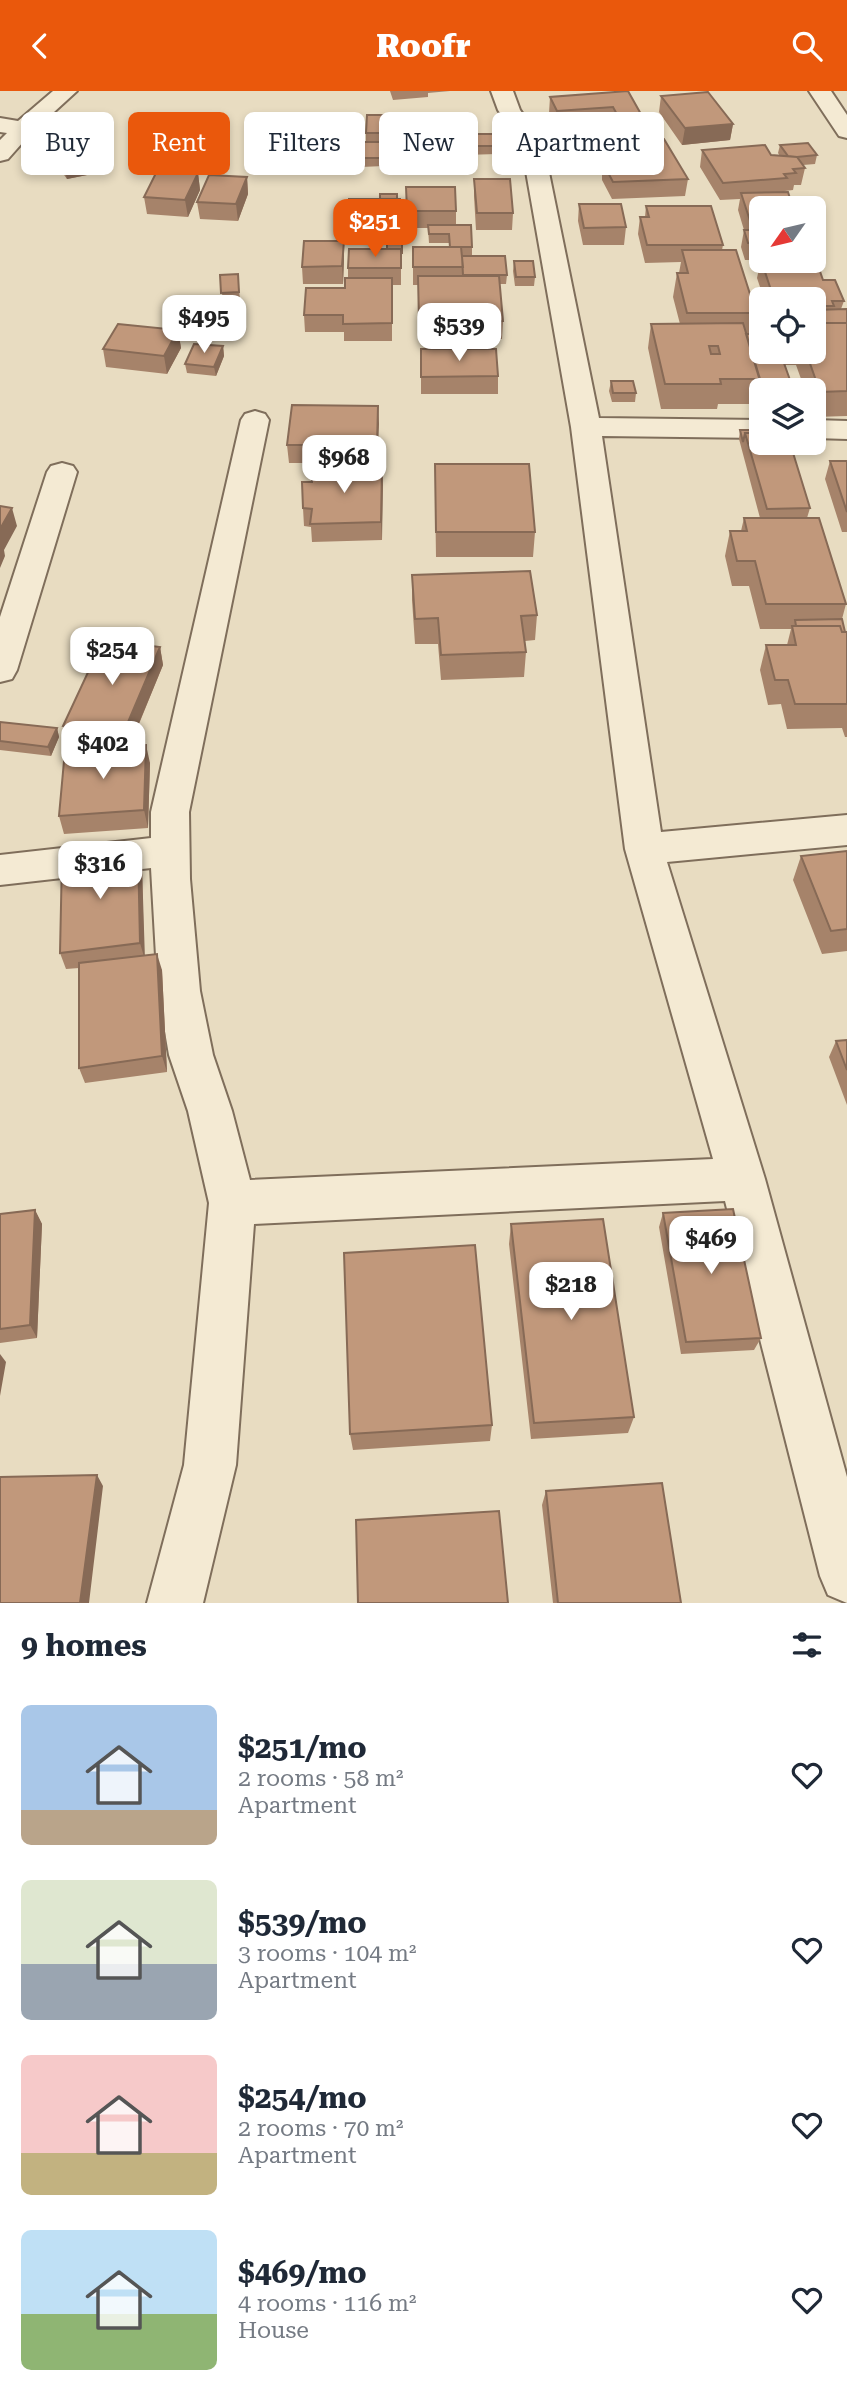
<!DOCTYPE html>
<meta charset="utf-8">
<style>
:root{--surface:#fff;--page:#f2f2f3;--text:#1f2937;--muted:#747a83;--accent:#ea580c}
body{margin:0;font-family:"Roboto Serif",serif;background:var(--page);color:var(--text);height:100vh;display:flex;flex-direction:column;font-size:26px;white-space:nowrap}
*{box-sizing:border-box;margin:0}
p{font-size:23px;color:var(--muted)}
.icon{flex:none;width:38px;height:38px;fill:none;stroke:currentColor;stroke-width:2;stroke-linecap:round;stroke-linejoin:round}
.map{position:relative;height:1512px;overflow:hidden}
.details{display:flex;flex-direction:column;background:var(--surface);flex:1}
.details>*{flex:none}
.hud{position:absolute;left:21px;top:21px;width:805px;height:63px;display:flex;gap:14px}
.needle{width:46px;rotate:236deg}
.tools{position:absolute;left:749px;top:105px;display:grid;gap:14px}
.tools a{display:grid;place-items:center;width:77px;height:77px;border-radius:10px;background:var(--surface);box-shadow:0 4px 10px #0003;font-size:35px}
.price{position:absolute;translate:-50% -60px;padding:0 16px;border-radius:14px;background:#fff;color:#222;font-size:23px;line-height:46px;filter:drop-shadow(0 2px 4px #0008)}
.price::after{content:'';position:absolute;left:50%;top:42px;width:21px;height:16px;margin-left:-10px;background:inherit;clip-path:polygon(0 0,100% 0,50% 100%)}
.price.on{background:var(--accent);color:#fff}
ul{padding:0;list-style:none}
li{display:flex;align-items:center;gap:21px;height:175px;padding:0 21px}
li span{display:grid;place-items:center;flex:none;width:196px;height:140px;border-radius:10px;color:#555}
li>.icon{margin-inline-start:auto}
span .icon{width:84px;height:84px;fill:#fffc;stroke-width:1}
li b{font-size:30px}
h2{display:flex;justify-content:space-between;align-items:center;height:84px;padding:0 21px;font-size:30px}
.chip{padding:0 24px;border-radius:10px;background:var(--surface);box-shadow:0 4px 10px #0003;font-size:24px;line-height:63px}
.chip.on{background:var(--accent);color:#fff}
header{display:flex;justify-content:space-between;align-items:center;height:91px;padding:0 21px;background:var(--accent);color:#fff;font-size:32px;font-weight:800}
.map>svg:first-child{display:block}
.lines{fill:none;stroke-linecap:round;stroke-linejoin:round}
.minor-casing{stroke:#7f6e5b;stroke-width:4}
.minor{fill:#f4ead3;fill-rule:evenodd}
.wall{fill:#a6836a}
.shaded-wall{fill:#876a56}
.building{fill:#c1987b;stroke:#876a56;stroke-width:2;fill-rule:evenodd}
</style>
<header><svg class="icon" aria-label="back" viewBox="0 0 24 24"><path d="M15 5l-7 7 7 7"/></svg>Roofr<svg class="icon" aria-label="search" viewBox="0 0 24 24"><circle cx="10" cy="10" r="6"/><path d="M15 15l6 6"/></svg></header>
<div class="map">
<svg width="847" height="1512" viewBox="0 0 847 1512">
<rect width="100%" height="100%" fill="#e8dcc1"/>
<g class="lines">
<g class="minor-casing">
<path id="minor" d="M53,0H77L31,42L8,68L0,70V49L7,42L0,41V27L18,30Z
M491,0H513L520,19L543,52L599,327L761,329V347L602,345L661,741L847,724V754L667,771L765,1088L847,1386V1512L828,1504L820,1485L725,1110L254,1133L236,1374L203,1512H147L184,1374L209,1112L188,1020L169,964L158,900L151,777L0,794V764L151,747V721L241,329L245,323L255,320L265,323L269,329L189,721L190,788L200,900L213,964L232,1020L250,1089L713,1068L625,758L571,336L521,52L498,19Z
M809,0H831L847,24V47L839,45Z
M814,329L847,330V348L814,347Z
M62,372L73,375L77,381L17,579L12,588L0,591V526L47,381L51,375Z"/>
</g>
<use href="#minor" class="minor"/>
</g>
<path class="wall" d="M390,0H450L428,2V6L393,9Z
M628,0L642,25L640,41L625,42L628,48V50L688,88L685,105L612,108L602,89V84H601L597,77L598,66L554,70L550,60L551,43L614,39L611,33L556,36L549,22L550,6Z
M661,5L733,33L730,49L682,54L659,21Z
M410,24L411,63H389V58H385L384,75L361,76V51H366V42Z
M356,27V58H349L348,77L317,78L316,61Z
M464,43L497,55V63L464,64Z
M49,50L102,81L67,88L52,67Z
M780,54L817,64L815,73L803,74L805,77L801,94H794L793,99L785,100L784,101L761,117V169H745L741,156L744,139L738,119L740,108L720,109L700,76L702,59L780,65L778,62Z
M198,82L200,99L188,126L147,123L144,106Z
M247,86L248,103L238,130L200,128L197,111Z
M474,88L513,122L512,139H476L474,105Z
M406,96L456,120V134L472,156V165L507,184L506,193H499L503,230L502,248H419L418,194H413V156H449V152H429L428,137H407Z
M397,108H400L402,171H401V194H392V250H344V241H305L304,224L345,197L348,187V177L387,158V153L349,151L348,134Z
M579,113L626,136L624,154H583L578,130Z
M646,115L723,154L722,159L756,222L752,243L761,261H814V208H764L757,187L761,169L823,189L844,210L841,218H847V325L814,326V299H805L796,274H784L790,289L787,299H761V319L759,312L760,307H756L755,313H718L717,318H661L648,257L651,233H680L673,206L677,182H679L681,171L645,172L638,143L640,126H645Z
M814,126L821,142L817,159H814Z
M344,168L343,193H303L302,176Z
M514,170L535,186L534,195H515L513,180Z
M238,183L240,210L223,211L220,184Z
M178,239L181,257L167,283L106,276L103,258Z
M223,255L224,265L216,285L187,282L185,273Z
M421,258L498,285V303H421Z
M611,290L636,302L635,311H612L609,300Z
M378,315L377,372H289L287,354Z
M740,339L761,352H803L801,360H792L810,417L807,427L846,513L842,528L845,541H847V646H845L842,637L787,638L781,613L768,614L760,579L766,554H787L791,538H760L749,495H732L725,465L730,440H741L744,427H760L739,348Z
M830,370H847V441H842L825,388Z
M382,376V449L312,451L311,436L304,435L303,417L312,391Z
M435,398L535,441L533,466H436Z
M412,484L537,524L535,549L525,550L526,561L524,586L441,589L438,553H415L412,509Z
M160,556L163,574L130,655L150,672L148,737L64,743L59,725L98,657L68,653L63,635Z
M0,631L57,637L59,646L51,665L0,659Z
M847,760V860L822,863L793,789L801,765Z
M142,776L144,864L162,879L167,981L85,992L79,977V877L66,878L60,862Z
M847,949V1014L829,966L836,950Z
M35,1119L42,1133L37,1247L0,1252V1123Z
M663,1122L761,1247L754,1259L681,1263L659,1136Z
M511,1133L634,1326L628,1342L531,1348L509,1153Z
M492,1334L490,1350L353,1359L350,1343Z
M546,1400L681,1512H553L542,1414Z"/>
<path class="shaded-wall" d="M733,33L730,49L682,54L685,37Z
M349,42V58L348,77V61Z
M99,64L102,81L67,88L63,72Z
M198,82L200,99L188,126L185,109Z
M247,86L248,103L238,130L236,113Z
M344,150V168L343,193L342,175Z
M178,239L181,257L167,283L164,265Z
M223,255L224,265L216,285L214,276Z
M378,315L379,333L377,372V354Z
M382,376L383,394L382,449L381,431Z
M12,417L17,435L4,459L5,465L0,477V438Z
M160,556L163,574L127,661L123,643Z
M57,637L59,646L51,665L48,656Z
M146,654L150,672L148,737L144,719Z
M138,759L142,776L145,869L140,852Z
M157,863L162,879L167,981L162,965Z
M35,1119L42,1133L37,1247L30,1234Z
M0,1263L6,1271L0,1305Z
M97,1384L103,1395L89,1512H80Z"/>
<path class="building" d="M628,0L642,25L619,27L613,16L557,20L550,6Z
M708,1L733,33L685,37L661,5Z
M367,24H410L411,46H389V42H366Z
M319,27H356V42H349L348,61H316Z
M623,38L628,48L556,53L551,43Z
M85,43L99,64L63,72L49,50Z
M464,43H496L497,55H465Z
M664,48L688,88L613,91L603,72L616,71L614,67L602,68L598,60L610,59L606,52Z
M361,51H385L384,67H360Z
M808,52L817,64L797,66L788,65L780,54Z
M765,54L771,64L797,66L805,77L793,78L796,82L784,83L787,87L723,92L702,59Z
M157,80L198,82L185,109L144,106Z
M209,84L247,86L236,113L197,111Z
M474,88H510L513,122H477Z
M406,96H455L456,120H407Z
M788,101L793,117H761V152H748L744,139H753L741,102Z
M380,103H397V108H380Z
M349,108H400L401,136L348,134Z
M579,113H621L626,136L584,137Z
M646,115H711L723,154H647L640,126H649Z
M814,126H815L821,142H814Z
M428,134H471L472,156H450L449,143H429Z
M387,146H402V162H401V158H387Z
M304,150H344L342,175L302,176Z
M413,156H461L463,176H413Z
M349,158H401V177H348Z
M682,159H736L756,222H687L677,182H688Z
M462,165H505L507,184H463Z
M761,169H816L823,189H835L844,210H832L834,215H814V208H774Z
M514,170H533L535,186H516Z
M238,183L239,201L221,202L220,184Z
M418,185H499L503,230L419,231Z
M345,187H392V232L343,233V224H304L306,197H345Z
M847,218V232H814V219Z
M743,232L760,288H720L721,293H665L651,233ZM709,255H718L720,263H711Z
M814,232H847V300L820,301L806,261H814Z
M118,233L178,239L164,265L103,258Z
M746,243H761V261H780L790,289L760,290Z
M194,253L223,255L214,276L185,273Z
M421,258H496L498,285L421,286Z
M611,290H633L636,302H613Z
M292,314L378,315L377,354H287Z
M740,339H761V342H745L743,351Z
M745,342H761V352H790L810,417L767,418Z
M830,370H847V421Z
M435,373H529L535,441H436Z
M382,376L381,431L310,433L312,418L303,417L302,391H312V378Z
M0,415L12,417L0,438Z
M744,427H819L846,513H766L755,470H737L730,440H747Z
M530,480L537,524L521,525L526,561L441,564L438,527L415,528L412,484Z
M842,528L845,541H842L840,535H796L795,529Z
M792,535H840L842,541H847V613H795L788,589H775L766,554H796Z
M103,549L160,556L123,643L63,635Z
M0,631L57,637L48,656L0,650Z
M146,654L144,719L59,725L65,659Z
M138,759L140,852L60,862L62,767Z
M847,760V838L831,840L801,765Z
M157,863L162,965L79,977V872Z
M847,949V979L836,950Z
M733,1118L761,1247L686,1251L663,1122Z
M35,1119L30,1234L0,1238V1123Z
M603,1128L634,1326L534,1332L511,1133Z
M475,1154L492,1334L350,1343L344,1162Z
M97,1384L80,1512H0V1386Z
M662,1392L681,1512H558L546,1400Z
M499,1420L508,1512H358L356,1429Z"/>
</svg>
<div class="tools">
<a><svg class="needle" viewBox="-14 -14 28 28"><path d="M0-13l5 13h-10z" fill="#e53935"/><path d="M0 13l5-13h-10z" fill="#747a83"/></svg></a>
<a><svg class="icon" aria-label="locate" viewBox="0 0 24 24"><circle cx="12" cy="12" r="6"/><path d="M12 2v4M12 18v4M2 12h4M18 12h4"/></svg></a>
<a><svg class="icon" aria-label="layers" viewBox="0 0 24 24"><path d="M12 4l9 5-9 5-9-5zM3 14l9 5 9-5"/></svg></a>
</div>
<b class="price on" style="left:375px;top:168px">$251</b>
<b class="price" style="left:204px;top:264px">$495</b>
<b class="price" style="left:459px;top:272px">$539</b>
<b class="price" style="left:344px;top:404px">$968</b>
<b class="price" style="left:112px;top:596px">$254</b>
<b class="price" style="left:103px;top:690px">$402</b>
<b class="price" style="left:100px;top:810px">$316</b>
<b class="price" style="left:711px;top:1185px">$469</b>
<b class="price" style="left:571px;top:1231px">$218</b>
<div class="hud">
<a class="chip">Buy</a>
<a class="chip on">Rent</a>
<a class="chip">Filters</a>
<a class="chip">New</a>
<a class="chip">Apartment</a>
</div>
</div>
<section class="details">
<h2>9 homes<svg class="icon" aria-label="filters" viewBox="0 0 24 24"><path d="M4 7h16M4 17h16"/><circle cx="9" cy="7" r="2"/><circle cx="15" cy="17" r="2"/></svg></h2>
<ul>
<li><span style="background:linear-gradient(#a9c7e8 75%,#b9a48a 0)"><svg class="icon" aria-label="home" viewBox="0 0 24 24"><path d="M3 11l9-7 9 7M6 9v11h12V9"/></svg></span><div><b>$251/mo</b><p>2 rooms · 58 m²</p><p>Apartment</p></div><svg class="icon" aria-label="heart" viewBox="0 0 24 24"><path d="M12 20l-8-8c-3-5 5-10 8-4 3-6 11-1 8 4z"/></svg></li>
<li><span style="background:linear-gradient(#dfe7d0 60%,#9aa5b1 0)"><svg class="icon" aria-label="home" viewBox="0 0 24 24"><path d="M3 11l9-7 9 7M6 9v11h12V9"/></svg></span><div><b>$539/mo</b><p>3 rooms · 104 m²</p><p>Apartment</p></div><svg class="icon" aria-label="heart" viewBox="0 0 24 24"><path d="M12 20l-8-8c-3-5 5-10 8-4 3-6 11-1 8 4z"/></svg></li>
<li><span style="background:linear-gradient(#f6c9c9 70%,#c2b280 0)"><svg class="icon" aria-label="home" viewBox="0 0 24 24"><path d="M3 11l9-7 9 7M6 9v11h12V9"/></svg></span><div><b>$254/mo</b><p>2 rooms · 70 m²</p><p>Apartment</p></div><svg class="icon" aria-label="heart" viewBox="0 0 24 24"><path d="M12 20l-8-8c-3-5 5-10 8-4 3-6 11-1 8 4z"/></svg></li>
<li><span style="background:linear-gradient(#bfe0f5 60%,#8fb573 0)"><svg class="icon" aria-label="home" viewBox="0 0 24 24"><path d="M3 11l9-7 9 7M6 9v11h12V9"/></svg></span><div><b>$469/mo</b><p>4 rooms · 116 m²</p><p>House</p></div><svg class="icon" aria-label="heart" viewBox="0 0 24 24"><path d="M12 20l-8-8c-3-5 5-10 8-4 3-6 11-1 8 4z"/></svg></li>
</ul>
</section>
